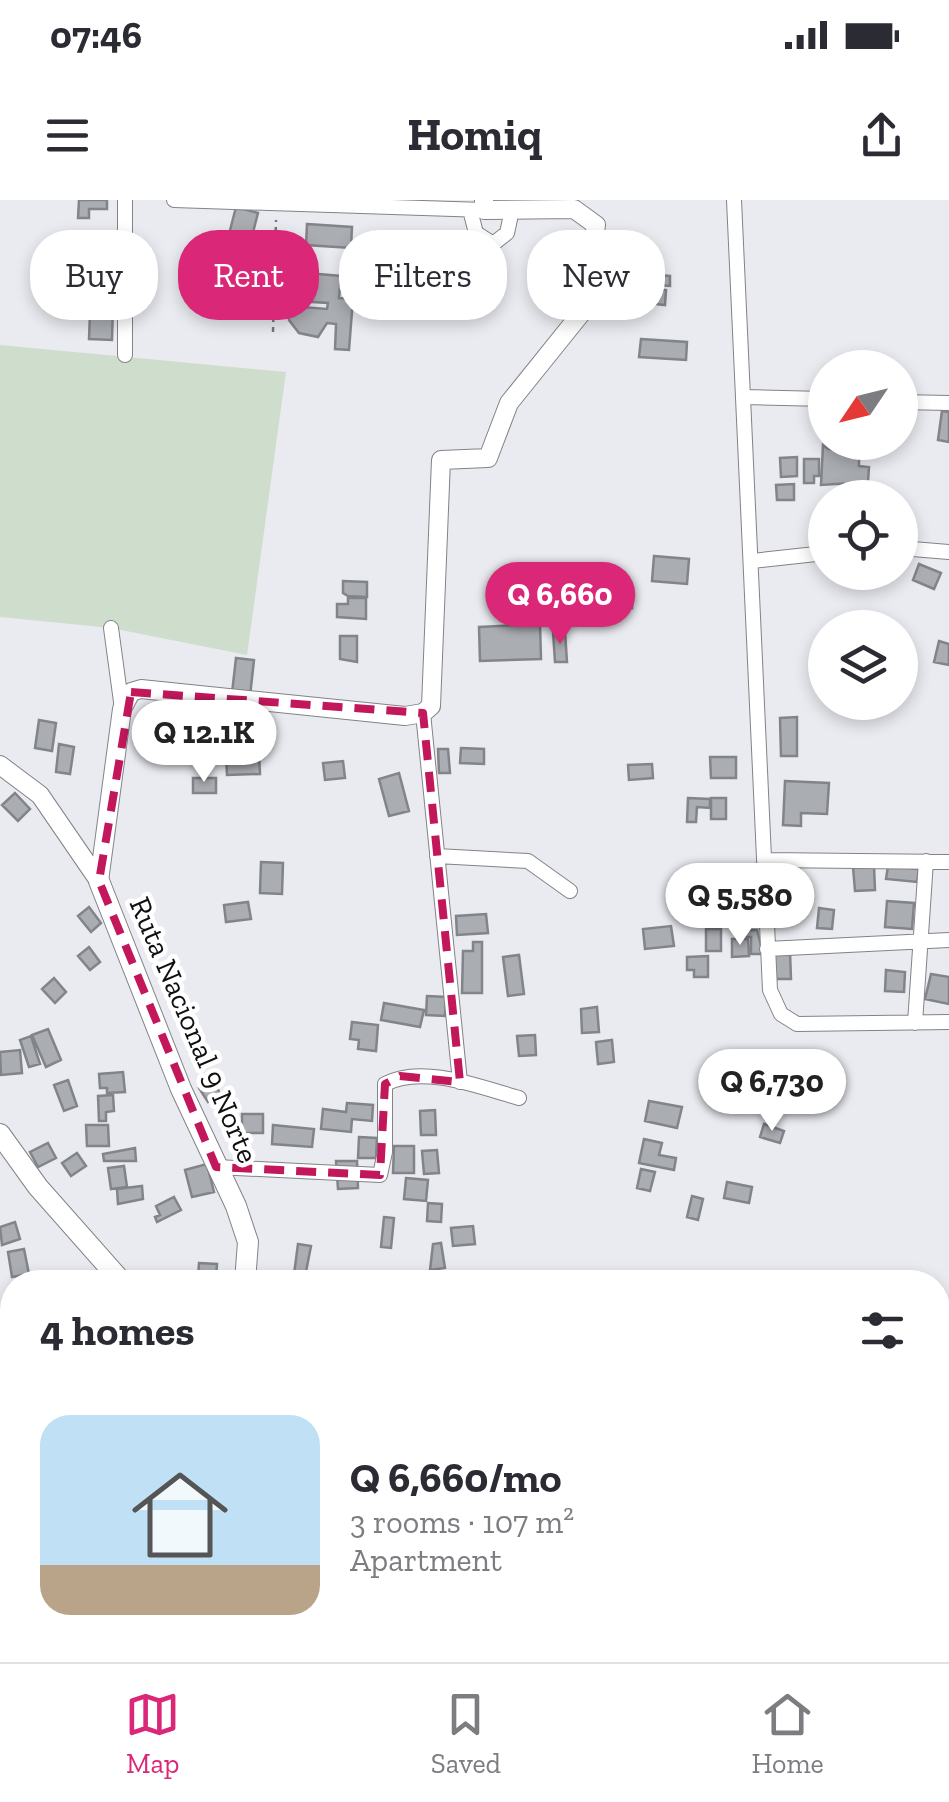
<!DOCTYPE html>
<meta charset="utf-8">
<style>
:root{--surface:#fff;--page:#f2f2f3;--text:#2b2b33;--muted:#7c7c81;--line:#e1e1e2;--accent:#db2777}
body{margin:0;font-family:"Zilla Slab",serif;background:var(--page);color:var(--text);height:100vh;display:flex;flex-direction:column;font-size:38px;white-space:nowrap}
*{box-sizing:border-box;margin:0}
p{font-size:32px;color:var(--muted)}
.icon{flex:none;width:55px;height:55px;fill:none;stroke:currentColor;stroke-width:2;stroke-linecap:round;stroke-linejoin:round}
.map{position:relative;flex:1;overflow:hidden}
.details{position:absolute;left:0px;top:1070px;width:950px;height:392px;display:flex;flex-direction:column;background:var(--surface);border-radius:40px 40px 0 0;box-shadow:0 5px 15px #0003}
.details>*{flex:none}
.banner{position:absolute;left:30px;top:30px;width:890px;height:90px;display:flex;gap:20px}
.needle{width:65px;rotate:235deg}
.tools{position:absolute;left:808px;top:150px;display:grid;gap:20px}
.tools a{display:grid;place-items:center;width:110px;height:110px;border-radius:50%;background:var(--surface);box-shadow:0 5px 15px #0003;font-size:50px}
.price{position:absolute;translate:-50% -85px;padding:0 22px;border-radius:35px;background:#fff;color:#222;font-size:32px;line-height:65px;filter:drop-shadow(0 2px 5px #0008)}
.price::after{content:'';position:absolute;left:50%;top:60px;width:30px;height:22px;margin-left:-15px;background:inherit;clip-path:polygon(0 0,100% 0,50% 100%)}
.price.active{background:var(--accent);color:#fff}
ul{padding:0;list-style:none}
li{display:flex;align-items:center;gap:30px;height:250px;padding:0 40px}
li+li{border-top:2px solid var(--line)}
li span{display:grid;place-items:center;flex:none;width:280px;height:200px;border-radius:30px;color:#555}
li>.icon{margin-inline-start:auto}
span .icon{width:120px;height:120px;fill:#fffc;stroke-width:1}
li b{font-size:42px}
h2{display:flex;justify-content:space-between;align-items:center;height:120px;padding:0 40px;font-size:42px}
.chip{padding:0 35px;border-radius:40px;background:var(--surface);box-shadow:0 5px 15px #0003;font-size:35px;line-height:90px}
.chip.active{background:var(--accent);color:#fff}
.status{display:flex;justify-content:space-between;align-items:center;height:70px;padding:0 50px;background:var(--surface);direction:ltr}
.status svg{height:28px;fill:currentColor}
header{display:flex;justify-content:space-between;align-items:center;height:130px;padding:0 40px;background:var(--surface);font-size:45px;font-weight:700}
.menu{display:flex;justify-content:space-around;align-items:center;height:140px;border-top:2px solid var(--line);background:var(--surface);font-size:28px;color:var(--muted)}
.menu a{display:grid;justify-items:center;gap:5px}
.menu .active{color:var(--accent)}
.map>svg:first-child{display:block}
.green{fill:#cfddcc}
.building{fill:#aaadb2;stroke:#828489;stroke-width:2.5}
.lines{fill:none;stroke-linecap:round;stroke-linejoin:round}
.minor-casing{stroke:#818388;stroke-width:16}
.tertiary-casing{stroke:#818388;stroke-width:20}
.secondary-casing{stroke:#818388;stroke-width:22}
.path{stroke:#76777a;stroke-width:2.5;stroke-dasharray:5 5;stroke-linecap:butt}
.minor{stroke:#fff;stroke-width:14}
.tertiary{stroke:#fff;stroke-width:18}
.secondary{stroke:#fff;stroke-width:20}
.marked{fill:none;stroke:#c2185b;stroke-width:8;stroke-dasharray:20 12;stroke-linejoin:round}
.labels{text-anchor:middle;stroke-width:9;stroke-linejoin:round;paint-order:stroke}
.street-label{font-size:30px;fill:#0f0f11;stroke:#fff}
</style>
<div class="status"><b>07:46</b><svg viewBox="0 0 49 12"><path d="M0 12V9h3v3zM5 12V6h3v6zM10 12V3h3v9zM15 12V0h3v12zM26 1h20v11H26zM47 4h2v5h-2z"/></svg></div>
<header><svg class="icon" aria-label="menu" viewBox="0 0 24 24"><path d="M4 6h16M4 12h16M4 18h16"/></svg>Homiq<svg class="icon" aria-label="share" viewBox="0 0 24 24"><path d="M12 15V3M7 8l5-5 5 5M5 13v7h14v-7"/></svg></header>
<div class="map">
<svg width="949" height="1462" viewBox="0 0 949 1462">
<rect width="100%" height="100%" fill="#e9ebf0"/>
<path class="green" d="M0,145L286,172L247,455L111,428L0,417Z"/>
<path class="building" d="M79,0H107V9H89V18H78Z
M236,7L258,13L250,44L228,38Z
M307,24L352,27L351,48L306,45Z
M75,45L110,48L108,63L74,60Z
M84,66L111,67V85L84,84Z
M283,71L341,76L339,98L353,99L349,150L335,149L336,124L327,123L318,137L299,133L289,120L290,106L327,109L328,103L281,100Z
M642,74L670,76V86L641,84Z
M647,88L666,90L665,105L646,103Z
M99,105L113,106L112,140L89,139L90,113H98Z
M641,139L687,142L686,160L639,157Z
M942,211L949,212V242L938,240Z
M823,245L828,249L859,250V266L869,267L868,282L821,285Z
M797,257V276L781,277L780,258Z
M804,259H819V276H814V283H804Z
M794,284V300H777L776,285Z
M654,356L689,359L687,384L652,381Z
M919,364L941,373L934,389L913,380Z
M343,381L367,382V397L348,396L343,393Z
M615,389L633,392L632,408L613,406Z
M348,398H366V419L337,417V404H348Z
M855,414L885,418L884,428H853Z
M540,424L541,459L480,461L479,427Z
M565,431L567,462H555L553,432Z
M340,436H357V462L340,459Z
M939,441L949,444V465L934,462Z
M236,458L254,460L250,496L232,493Z
M215,505L228,507L225,527L212,525Z
M797,517V556H781L780,518Z
M39,520L56,523L52,551L35,548Z
M59,544L74,547L70,574L56,572Z
M461,548L484,549V564L460,563Z
M438,549H448L450,573H439Z
M259,553L260,574L227,575L226,554Z
M710,557H736V578H711Z
M343,561L345,578L325,580L323,563Z
M652,564L653,578L629,580L628,565Z
M399,573L409,611L389,616L379,579Z
M193,578H216V593H193Z
M785,581L829,583L827,614L801,613V626L783,625Z
M15,593L30,609L18,621L2,605Z
M688,598L710,599V608L697,607L696,622H687Z
M711,598H726V619H711Z
M261,662L283,663L282,694L260,693Z
M874,666L875,690L855,691L853,667Z
M888,666L919,669L917,682L886,679Z
M756,695L757,709H727V696Z
M887,701L914,703L912,729L885,727Z
M248,702L251,719L226,722L224,705Z
M89,707L101,723L91,732L78,716Z
M819,708L834,710L832,729L817,728Z
M486,714L488,733L457,735L456,716Z
M671,726L674,746L645,749L643,729Z
M706,729H721V751H706Z
M743,730H757L763,754H751V737H743Z
M732,739H748L749,756L732,757Z
M473,742H482V793H462L463,751H473Z
M89,747L100,762L90,770L78,756Z
M790,752L791,779H774L772,754Z
M519,755L524,794L508,796L503,757Z
M708,756V777H694V770H687V757Z
M886,770L905,772L904,792L885,791Z
M931,774L949,777V804L925,799Z
M54,778L66,792L55,803L42,789Z
M427,796L446,797L445,816L426,815Z
M384,803L424,810L420,827L381,820Z
M597,807L599,832L582,833L581,809Z
M352,822L378,825L376,851L358,849L359,840L350,839Z
M48,829L61,860L46,867L32,835Z
M535,835L536,855L519,856L517,836Z
M31,836L40,864L29,867L20,840Z
M612,840L614,862L598,864L596,842Z
M20,850L22,873L1,875L0,852Z
M123,872L125,892L107,893V888H100L99,874Z
M213,878L220,894L208,902L199,888Z
M68,880L77,906L64,911L54,885Z
M113,895L114,911L106,912V921H99L98,896Z
M649,901L682,907L677,928L645,921Z
M347,903L373,905L372,921L352,919L351,932L321,929L323,909L346,912Z
M435,910L436,935H421L420,911Z
M242,914H263V933H242Z
M764,924L784,931L780,943L760,937Z
M86,925H108L109,946H87Z
M273,925L314,929L312,947L272,944Z
M359,937L377,938L376,958H358Z
M644,939L662,943L659,955L676,958L674,970L639,963Z
M48,943L56,958L38,967L30,952Z
M394,946H414V973H393Z
M135,948L136,961H104L103,954Z
M437,950L439,973L424,974L422,951Z
M77,953L86,966L71,976L62,963Z
M336,961H357L358,988L338,989Z
M207,964L214,992L192,997L185,970Z
M124,966L127,987L111,989L108,968Z
M641,969L655,972L650,991L637,988Z
M406,978L428,980L426,1001L404,999Z
M727,982L752,987L749,1003L724,998Z
M142,986L143,999L118,1004L117,989Z
M692,996L703,999L698,1020L687,1017Z
M174,997L181,1010L157,1022L155,1017L160,1015L156,1006Z
M428,1003L442,1004L441,1022L427,1021Z
M384,1017L394,1018L391,1048L381,1047Z
M15,1022L20,1039L2,1045L0,1027Z
M473,1026L475,1044L453,1046L451,1028Z
M441,1043L445,1068L430,1070L433,1044Z
M298,1044L311,1046L305,1077L294,1074Z
M24,1049L29,1074L12,1077L8,1052Z
M199,1063L217,1064L216,1080L198,1078Z"/>
<g class="lines">
<g class="minor-casing">
<path id="minor" d="M174,0L484,10
M734,0L770,790L781,814L797,824L949,822
M470,10L476,33L493,44L507,33L512,10
M125,155V0
M746,197L825,199
M900,202L949,203
M900,348L949,352
M752,361L825,353
M111,428L122,509
M423,513L460,882
M437,656L528,661L570,691
M767,660L949,662
M767,749L949,740
M915,823L926,661
M216,967L380,975L385,952V884C422,864 480,887 519,898
M195,1450L216,1462"/>
</g>
<g class="tertiary-casing">
<path id="tertiary" d="M0,565L40,595L99,681
M99,681L122,509L131,492L141,489L405,516L423,513L431,506L441,260L488,258L509,203L583,111L596,25L574,9L484,10V0"/>
</g>
<g class="secondary-casing">
<path id="secondary" d="M99,681L181,889L236,1006L248,1042L245,1082
M0,934L38,987L122,1082
M0,1141L12,1195
M0,1411L12,1383"/>
</g>
<path class="path" d="M273,132L276,20"/>
<use href="#minor" class="minor"/>
<use href="#tertiary" class="tertiary"/>
<use href="#secondary" class="secondary"/>
</g>
<path class="marked" d="M131,492L423,513L460,882L400,876L385,884L380,975L216,967L99,681Z"/>
<g class="labels">
<g class="street-label">
<text transform="translate(194 830) rotate(67)" y="10">Ruta Nacional 9 Norte</text>
</g>
</g>
</svg>
<div class="tools">
<a><svg class="needle" viewBox="-14 -14 28 28"><path d="M0-13l5 13h-10z" fill="#e53935"/><path d="M0 13l5-13h-10z" fill="#7c7c81"/></svg></a>
<a><svg class="icon" aria-label="locate" viewBox="0 0 24 24"><circle cx="12" cy="12" r="6"/><path d="M12 2v4M12 18v4M2 12h4M18 12h4"/></svg></a>
<a><svg class="icon" aria-label="layers" viewBox="0 0 24 24"><path d="M12 4l9 5-9 5-9-5zM3 14l9 5 9-5"/></svg></a>
</div>
<b class="price active" style="left:560px;top:447px">Q 6,660</b>
<b class="price" style="left:204px;top:585px">Q 12.1K</b>
<b class="price" style="left:740px;top:748px">Q 5,580</b>
<b class="price" style="left:772px;top:934px">Q 6,730</b>
<div class="banner">
<a class="chip">Buy</a>
<a class="chip active">Rent</a>
<a class="chip">Filters</a>
<a class="chip">New</a>
</div>
<section class="details">
<h2>4 homes<svg class="icon" aria-label="filters" viewBox="0 0 24 24"><path d="M4 7h16M4 17h16"/><circle cx="9" cy="7" r="2"/><circle cx="15" cy="17" r="2"/></svg></h2>
<ul>
<li><span style="background:linear-gradient(#bfe0f5 75%,#b9a48a 0)"><svg class="icon" aria-label="home" viewBox="0 0 24 24"><path d="M3 11l9-7 9 7M6 9v11h12V9"/></svg></span><div><b>Q 6,660/mo</b><p>3 rooms · 107 m²</p><p>Apartment</p></div></li>
</ul>
</section>
</div>
<nav class="menu">
<a class="active"><svg class="icon" aria-label="map" viewBox="0 0 24 24"><path d="M3 6l6-2 6 2 6-2v14l-6 2-6-2-6 2zM9 4v14M15 6v14"/></svg>Map</a>
<a><svg class="icon" aria-label="saved" viewBox="0 0 24 24"><path d="M7 4h10v16l-5-4-5 4z"/></svg>Saved</a>
<a><svg class="icon" aria-label="home" viewBox="0 0 24 24"><path d="M3 11l9-7 9 7M6 9v11h12V9"/></svg>Home</a>
</nav>
